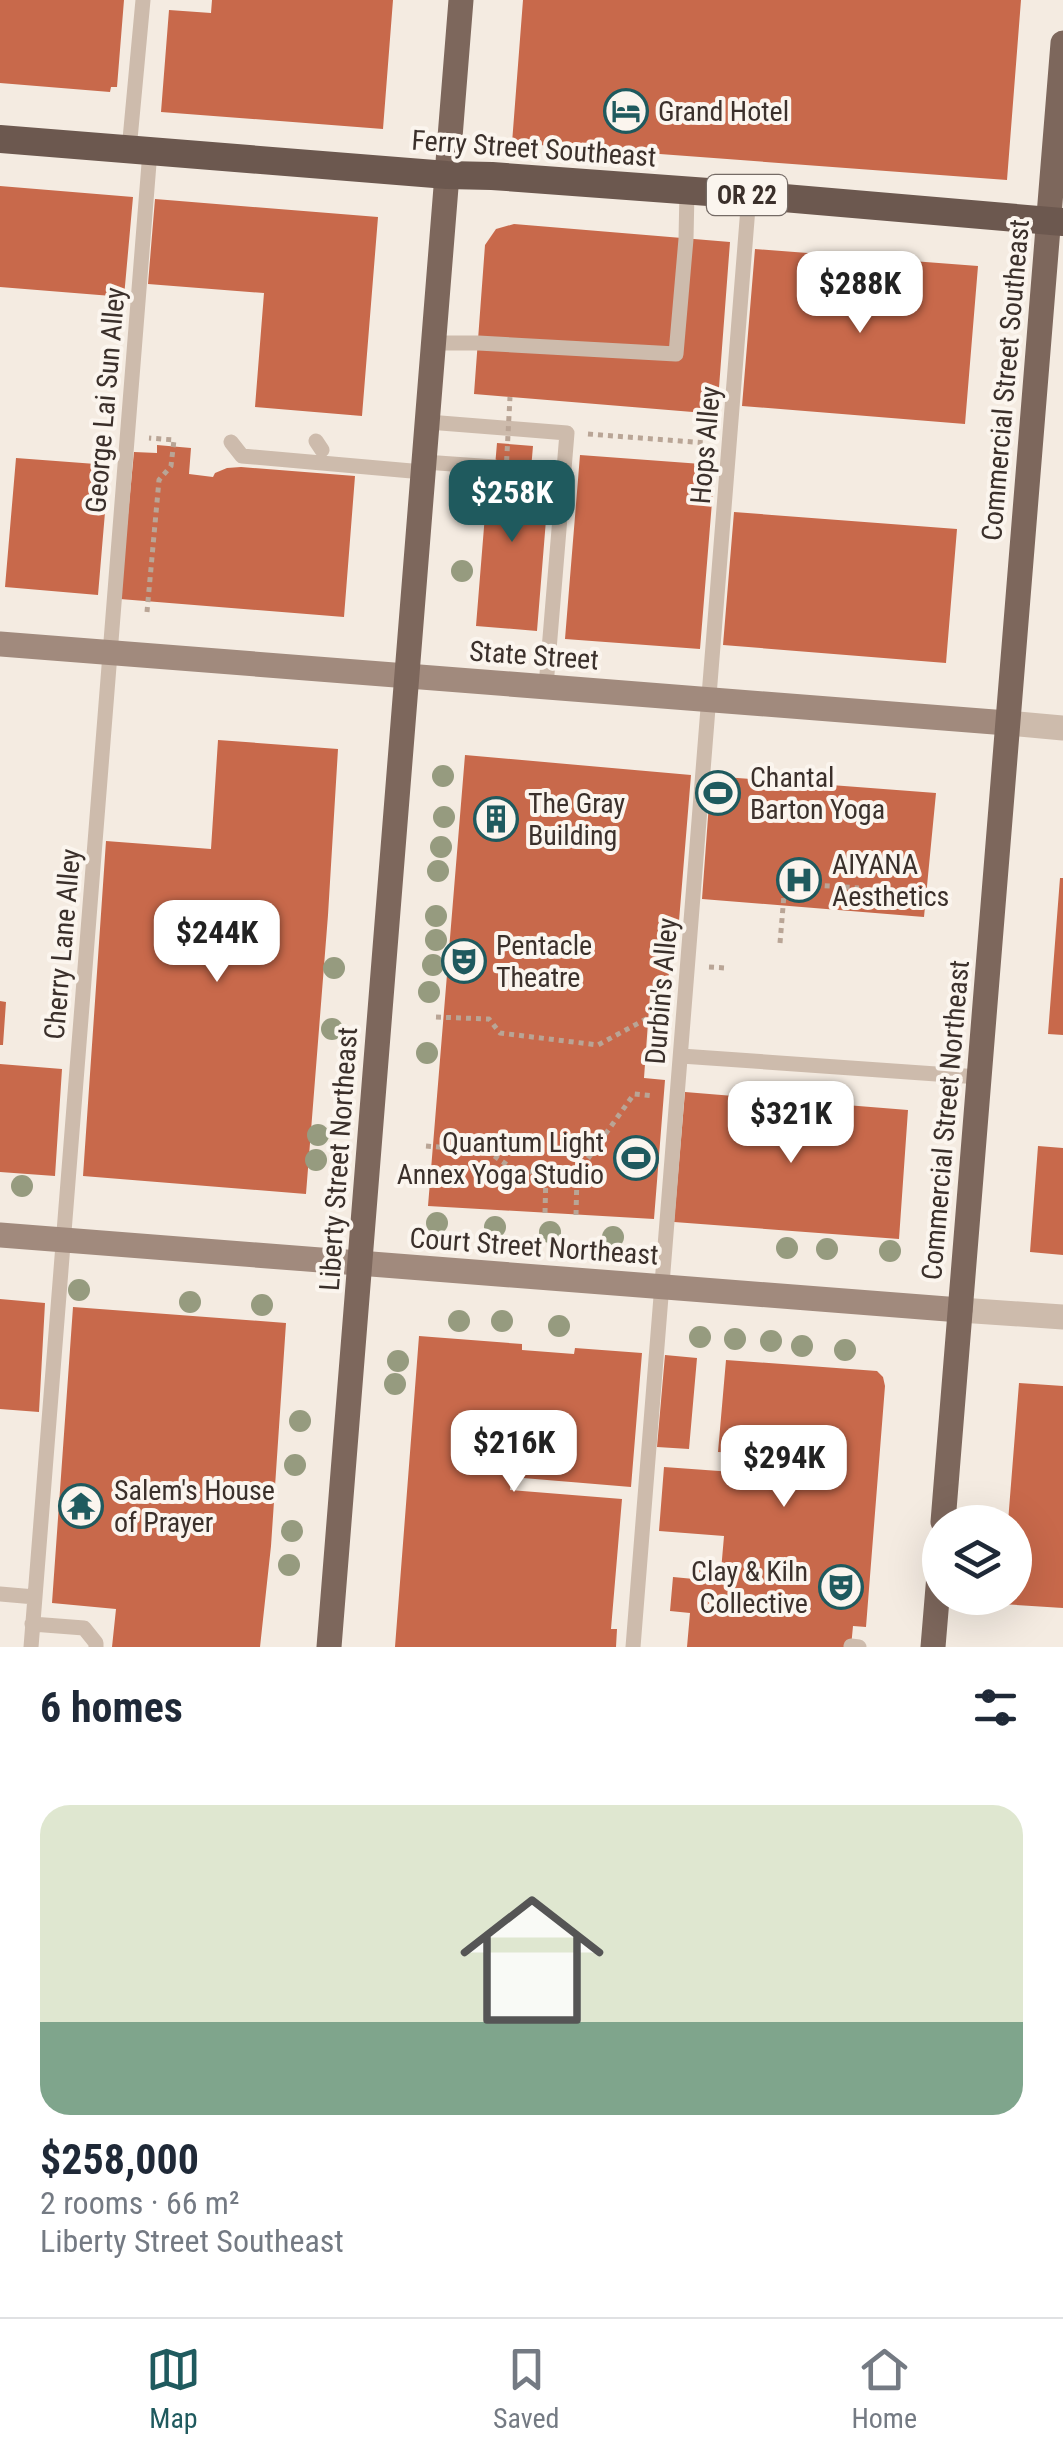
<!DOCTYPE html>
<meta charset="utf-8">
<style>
:root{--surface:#fff;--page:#f6f6f7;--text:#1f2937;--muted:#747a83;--line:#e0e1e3;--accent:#1f5a5e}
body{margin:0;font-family:"Roboto Condensed",sans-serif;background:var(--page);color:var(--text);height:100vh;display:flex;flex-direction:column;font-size:38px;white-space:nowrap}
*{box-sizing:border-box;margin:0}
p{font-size:32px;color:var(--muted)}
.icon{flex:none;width:55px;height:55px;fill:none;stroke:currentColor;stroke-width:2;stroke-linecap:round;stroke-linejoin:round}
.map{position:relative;height:1647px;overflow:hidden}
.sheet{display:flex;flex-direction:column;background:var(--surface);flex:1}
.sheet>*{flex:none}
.fabs{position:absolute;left:922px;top:1505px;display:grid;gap:20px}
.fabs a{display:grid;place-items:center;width:110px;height:110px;border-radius:50%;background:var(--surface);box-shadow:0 10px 40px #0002;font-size:50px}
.price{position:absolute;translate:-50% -85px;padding:0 22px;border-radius:20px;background:#fff;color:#222;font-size:32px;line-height:65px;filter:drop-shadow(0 2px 5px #0008)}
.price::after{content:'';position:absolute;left:50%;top:60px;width:30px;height:22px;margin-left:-15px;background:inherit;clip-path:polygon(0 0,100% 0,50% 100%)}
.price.active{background:var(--accent);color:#fff}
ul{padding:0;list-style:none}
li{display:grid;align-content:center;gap:20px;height:530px;padding:0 40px}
li span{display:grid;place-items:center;height:310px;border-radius:30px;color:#555}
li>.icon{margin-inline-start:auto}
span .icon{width:180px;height:180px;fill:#fffc;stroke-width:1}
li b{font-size:42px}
h2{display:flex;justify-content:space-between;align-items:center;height:120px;padding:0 40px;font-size:42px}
.dock{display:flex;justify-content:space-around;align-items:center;height:140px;border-top:2px solid var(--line);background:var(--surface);font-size:28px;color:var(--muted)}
.dock a{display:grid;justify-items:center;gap:5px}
.dock .active{color:var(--accent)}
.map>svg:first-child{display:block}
.building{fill:#c8694b;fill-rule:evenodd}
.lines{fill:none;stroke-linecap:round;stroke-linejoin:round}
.path{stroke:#b9a596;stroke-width:5;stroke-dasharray:5 5;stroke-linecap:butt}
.service{stroke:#cdbbac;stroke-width:15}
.tertiary{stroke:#cdbbac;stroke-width:25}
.secondary{stroke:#a18a7d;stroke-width:25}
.primary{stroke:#7d675c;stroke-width:25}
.trunk{stroke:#6c584f;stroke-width:28}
.path-bridge{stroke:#b9a596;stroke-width:5;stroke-dasharray:5 5;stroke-linecap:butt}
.tree{fill:#969b7f}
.labels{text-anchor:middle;stroke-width:8;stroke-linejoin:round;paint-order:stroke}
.shield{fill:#fbf5ee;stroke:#756b66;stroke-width:2.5}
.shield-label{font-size:25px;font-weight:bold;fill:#3b302b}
.poi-label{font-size:28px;fill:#3b302b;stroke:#fbf5ee;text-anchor:start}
.street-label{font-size:28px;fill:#3b302b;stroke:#fbf5ee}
</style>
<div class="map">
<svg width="1063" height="1647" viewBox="0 0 1063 1647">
<rect width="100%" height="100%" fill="#f4ebe1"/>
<path class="building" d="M0,0H124L117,87H111L110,92L0,83Z
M212,0H393L383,129L161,112L169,10L211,13Z
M523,0H1021L1007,180L512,143Z
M0,186L133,197L124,297L0,287Z
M155,199L378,217L362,416L255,407L264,293L148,284Z
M514,224L730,242L717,414L474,394L485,245L496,229Z
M755,249L978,266L965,424L742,406Z
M497,443L533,446L529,493L548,495L537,631L476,626L487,490H493Z
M157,445L191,448L189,474L213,477L215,473L227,468L241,467L355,476L344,617L120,599L134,452L157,453Z
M580,455L715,465L700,649L565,639Z
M16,458L109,465L98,595L5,587Z
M734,512L957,529L946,663L723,645Z
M218,740L338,749L328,915L306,1194L83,1176L106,841L211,849Z
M465,755L691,775L678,933H672L667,997L650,995L644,1078L665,1080L654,1219L428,1206Z
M711,776L936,793L924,917L702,899Z
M1060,878H1063V1035L1048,1034Z
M0,1001L6,1002L3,1045H0Z
M0,1064L62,1069L55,1176L0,1172Z
M685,1092L908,1110L899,1239L674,1222Z
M1038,1146L1063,1148V1255L1030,1252Z
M0,1299L45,1303L39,1412L0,1409Z
M73,1307L286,1323L271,1546L260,1647H112L116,1609L52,1603Z
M419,1336L522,1344V1350L574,1354L575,1348L642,1353L631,1487L511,1477L510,1490L622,1499L611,1629H617L616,1647H395ZM458,1453L513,1458L511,1475L457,1470Z
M665,1355L697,1358L689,1449L657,1447Z
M726,1360L877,1371L883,1377L885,1386L866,1627L853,1626L851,1647H687L690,1613L670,1611L673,1577L694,1579L695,1569L721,1571L724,1536L659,1531L664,1467L775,1475L777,1456L718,1452Z
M1019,1383L1063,1386V1608L1002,1604V1598H1015V1522H1008Z"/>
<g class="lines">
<path class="path" d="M588,434L707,443
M147,612L159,480L171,466L174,440L149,438
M780,943L785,883L859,888
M709,967L726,968
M436,1017L489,1019L500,1033L598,1045L648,1018L663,1019
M426,1146L487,1151L516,1171L577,1174
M545,1213L546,1172
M576,1215L577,1174L634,1094L654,1096"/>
<path class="service" d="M129,150L143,0
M434,343H478L676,354L686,239L687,191
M428,422L567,433L546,686
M316,441L322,450
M231,442L242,456L423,472
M424,462L495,467
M531,470L564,473
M681,1056L979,1077
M0,1594L35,1597
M32,1624L84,1628L96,1643V1647
M851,1646L859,1647
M31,1647L150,151
M633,1647L749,195"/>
<path class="tertiary" d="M1007,723L1063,728
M960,1310L1063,1317"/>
<path class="secondary" d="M0,644L1007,723
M0,1235L960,1310"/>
<path class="primary" d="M943,1522L1063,43
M329,1647L461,0
M933,1647L940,1563"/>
<path class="trunk" d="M0,139L447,175L492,176L749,195L1063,222"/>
<path class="path-bridge" d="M505,491L510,397"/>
</g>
<g class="tree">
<circle cx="462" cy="571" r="11"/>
<circle cx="443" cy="776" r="11"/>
<circle cx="444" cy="817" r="11"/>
<circle cx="441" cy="847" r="11"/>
<circle cx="438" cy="871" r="11"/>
<circle cx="436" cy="916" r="11"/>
<circle cx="436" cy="940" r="11"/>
<circle cx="433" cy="965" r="11"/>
<circle cx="334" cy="968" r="11"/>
<circle cx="429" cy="992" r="11"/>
<circle cx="332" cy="1029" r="11"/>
<circle cx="427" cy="1053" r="11"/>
<circle cx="318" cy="1135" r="11"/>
<circle cx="316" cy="1160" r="11"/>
<circle cx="22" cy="1186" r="11"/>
<circle cx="437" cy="1223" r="11"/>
<circle cx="495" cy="1227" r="11"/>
<circle cx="550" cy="1232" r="11"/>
<circle cx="613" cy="1237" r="11"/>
<circle cx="787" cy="1248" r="11"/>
<circle cx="827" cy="1249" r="11"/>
<circle cx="890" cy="1251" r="11"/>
<circle cx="79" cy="1290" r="11"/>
<circle cx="190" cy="1302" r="11"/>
<circle cx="262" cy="1305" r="11"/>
<circle cx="459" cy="1321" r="11"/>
<circle cx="502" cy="1321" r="11"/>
<circle cx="559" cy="1326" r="11"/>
<circle cx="700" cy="1337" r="11"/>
<circle cx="735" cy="1339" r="11"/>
<circle cx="771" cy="1341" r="11"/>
<circle cx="802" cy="1346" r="11"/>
<circle cx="845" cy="1350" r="11"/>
<circle cx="398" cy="1361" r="11"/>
<circle cx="395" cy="1384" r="11"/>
<circle cx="300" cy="1421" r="11"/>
<circle cx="295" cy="1465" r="11"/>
<circle cx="292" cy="1531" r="11"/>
<circle cx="289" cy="1565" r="11"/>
</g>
<defs>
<g id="hotel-ring" transform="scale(2.25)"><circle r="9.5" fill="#fbf5ee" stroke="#1f5a5e" stroke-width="1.5"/><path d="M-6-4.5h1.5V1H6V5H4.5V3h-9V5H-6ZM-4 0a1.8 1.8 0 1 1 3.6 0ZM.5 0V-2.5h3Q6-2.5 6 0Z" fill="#1f5a5e"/></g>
<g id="stadium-ring" transform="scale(2.25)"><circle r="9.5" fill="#fbf5ee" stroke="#1f5a5e" stroke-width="1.5"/><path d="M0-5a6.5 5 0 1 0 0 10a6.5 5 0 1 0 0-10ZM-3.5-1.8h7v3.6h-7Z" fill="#1f5a5e"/></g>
<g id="building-ring" transform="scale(2.25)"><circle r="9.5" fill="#fbf5ee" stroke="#1f5a5e" stroke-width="1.5"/><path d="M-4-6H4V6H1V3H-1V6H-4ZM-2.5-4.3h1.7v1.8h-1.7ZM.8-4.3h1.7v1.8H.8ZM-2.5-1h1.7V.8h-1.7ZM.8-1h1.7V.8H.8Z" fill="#1f5a5e"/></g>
<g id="hospital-ring" transform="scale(2.25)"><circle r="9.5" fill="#fbf5ee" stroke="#1f5a5e" stroke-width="1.5"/><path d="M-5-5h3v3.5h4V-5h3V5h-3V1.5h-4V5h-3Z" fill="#1f5a5e"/></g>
<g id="theatre-ring" transform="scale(2.25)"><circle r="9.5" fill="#fbf5ee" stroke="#1f5a5e" stroke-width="1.5"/><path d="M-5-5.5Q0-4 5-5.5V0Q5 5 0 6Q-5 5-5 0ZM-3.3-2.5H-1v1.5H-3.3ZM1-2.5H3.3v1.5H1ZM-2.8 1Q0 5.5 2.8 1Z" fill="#1f5a5e"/></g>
<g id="temple-ring" transform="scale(2.25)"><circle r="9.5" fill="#fbf5ee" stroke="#1f5a5e" stroke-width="1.5"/><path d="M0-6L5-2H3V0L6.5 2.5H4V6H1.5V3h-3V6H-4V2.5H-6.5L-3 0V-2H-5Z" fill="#1f5a5e"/></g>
</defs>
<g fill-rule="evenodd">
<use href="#hotel-ring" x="626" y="111"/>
<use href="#stadium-ring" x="718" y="793"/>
<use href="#building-ring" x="496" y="819"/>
<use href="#hospital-ring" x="799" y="880"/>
<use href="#theatre-ring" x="464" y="961"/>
<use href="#stadium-ring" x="636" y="1158"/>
<use href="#temple-ring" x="81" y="1506"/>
<use href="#theatre-ring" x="841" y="1587"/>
</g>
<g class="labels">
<rect class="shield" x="707" y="175" width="80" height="40" rx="8"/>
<g class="shield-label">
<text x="747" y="204">OR 22</text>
</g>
<g class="poi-label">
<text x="658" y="121">Grand Hotel</text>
<text x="750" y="787">Chantal<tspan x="750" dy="32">Barton Yoga</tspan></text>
<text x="528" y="813">The Gray<tspan x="528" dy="32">Building</tspan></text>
<text x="832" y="874">AIYANA<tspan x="832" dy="32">Aesthetics</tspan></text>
<text x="496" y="955">Pentacle<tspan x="496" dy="32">Theatre</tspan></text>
<text x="604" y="1152" text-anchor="end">Quantum Light<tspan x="604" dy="32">Annex Yoga Studio</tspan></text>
<text x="114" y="1500">Salem's House<tspan x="114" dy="32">of Prayer</tspan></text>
<text x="808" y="1581" text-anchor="end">Clay &amp; Kiln<tspan x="808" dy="32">Collective</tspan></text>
</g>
<g class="street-label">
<text transform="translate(534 148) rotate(4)" y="10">Ferry Street Southeast</text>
<text transform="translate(1005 380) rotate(-85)" y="10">Commercial Street Southeast</text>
<text transform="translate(105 400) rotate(-85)" y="10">George Lai Sun Alley</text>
<text transform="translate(705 445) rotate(-85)" y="10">Hops Alley</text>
<text transform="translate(534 655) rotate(4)" y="10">State Street</text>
<text transform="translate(62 944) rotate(-85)" y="10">Cherry Lane Alley</text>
<text transform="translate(661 991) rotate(-85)" y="10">Durbin's Alley</text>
<text transform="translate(945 1120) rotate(-85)" y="10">Commercial Street Northeast</text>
<text transform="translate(338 1159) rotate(-86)" y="10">Liberty Street Northeast</text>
<text transform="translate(534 1246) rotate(4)" y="10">Court Street Northeast</text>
</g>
</g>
</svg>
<div class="fabs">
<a><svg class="icon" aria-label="layers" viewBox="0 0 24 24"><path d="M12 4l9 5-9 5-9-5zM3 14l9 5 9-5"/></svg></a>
</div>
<b class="price" style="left:860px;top:336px">$288K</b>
<b class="price active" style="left:512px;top:545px">$258K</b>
<b class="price" style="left:217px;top:985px">$244K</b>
<b class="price" style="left:791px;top:1166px">$321K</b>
<b class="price" style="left:514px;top:1495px">$216K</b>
<b class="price" style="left:784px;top:1510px">$294K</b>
</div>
<section class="sheet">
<h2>6 homes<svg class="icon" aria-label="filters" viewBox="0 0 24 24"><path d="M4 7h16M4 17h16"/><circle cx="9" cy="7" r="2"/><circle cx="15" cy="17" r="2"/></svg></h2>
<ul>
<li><span style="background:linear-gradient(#dfe7d0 70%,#7fa58c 0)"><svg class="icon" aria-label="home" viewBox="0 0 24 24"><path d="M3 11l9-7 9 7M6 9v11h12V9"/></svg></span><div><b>$258,000</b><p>2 rooms · 66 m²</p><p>Liberty Street Southeast</p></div></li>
</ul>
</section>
<nav class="dock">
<a class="active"><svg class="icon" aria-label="map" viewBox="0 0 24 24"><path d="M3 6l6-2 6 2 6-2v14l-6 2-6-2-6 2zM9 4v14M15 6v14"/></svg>Map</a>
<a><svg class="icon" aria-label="saved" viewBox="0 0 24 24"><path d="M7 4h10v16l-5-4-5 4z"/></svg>Saved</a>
<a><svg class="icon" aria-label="home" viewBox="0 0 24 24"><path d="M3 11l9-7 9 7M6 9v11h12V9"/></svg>Home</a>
</nav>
